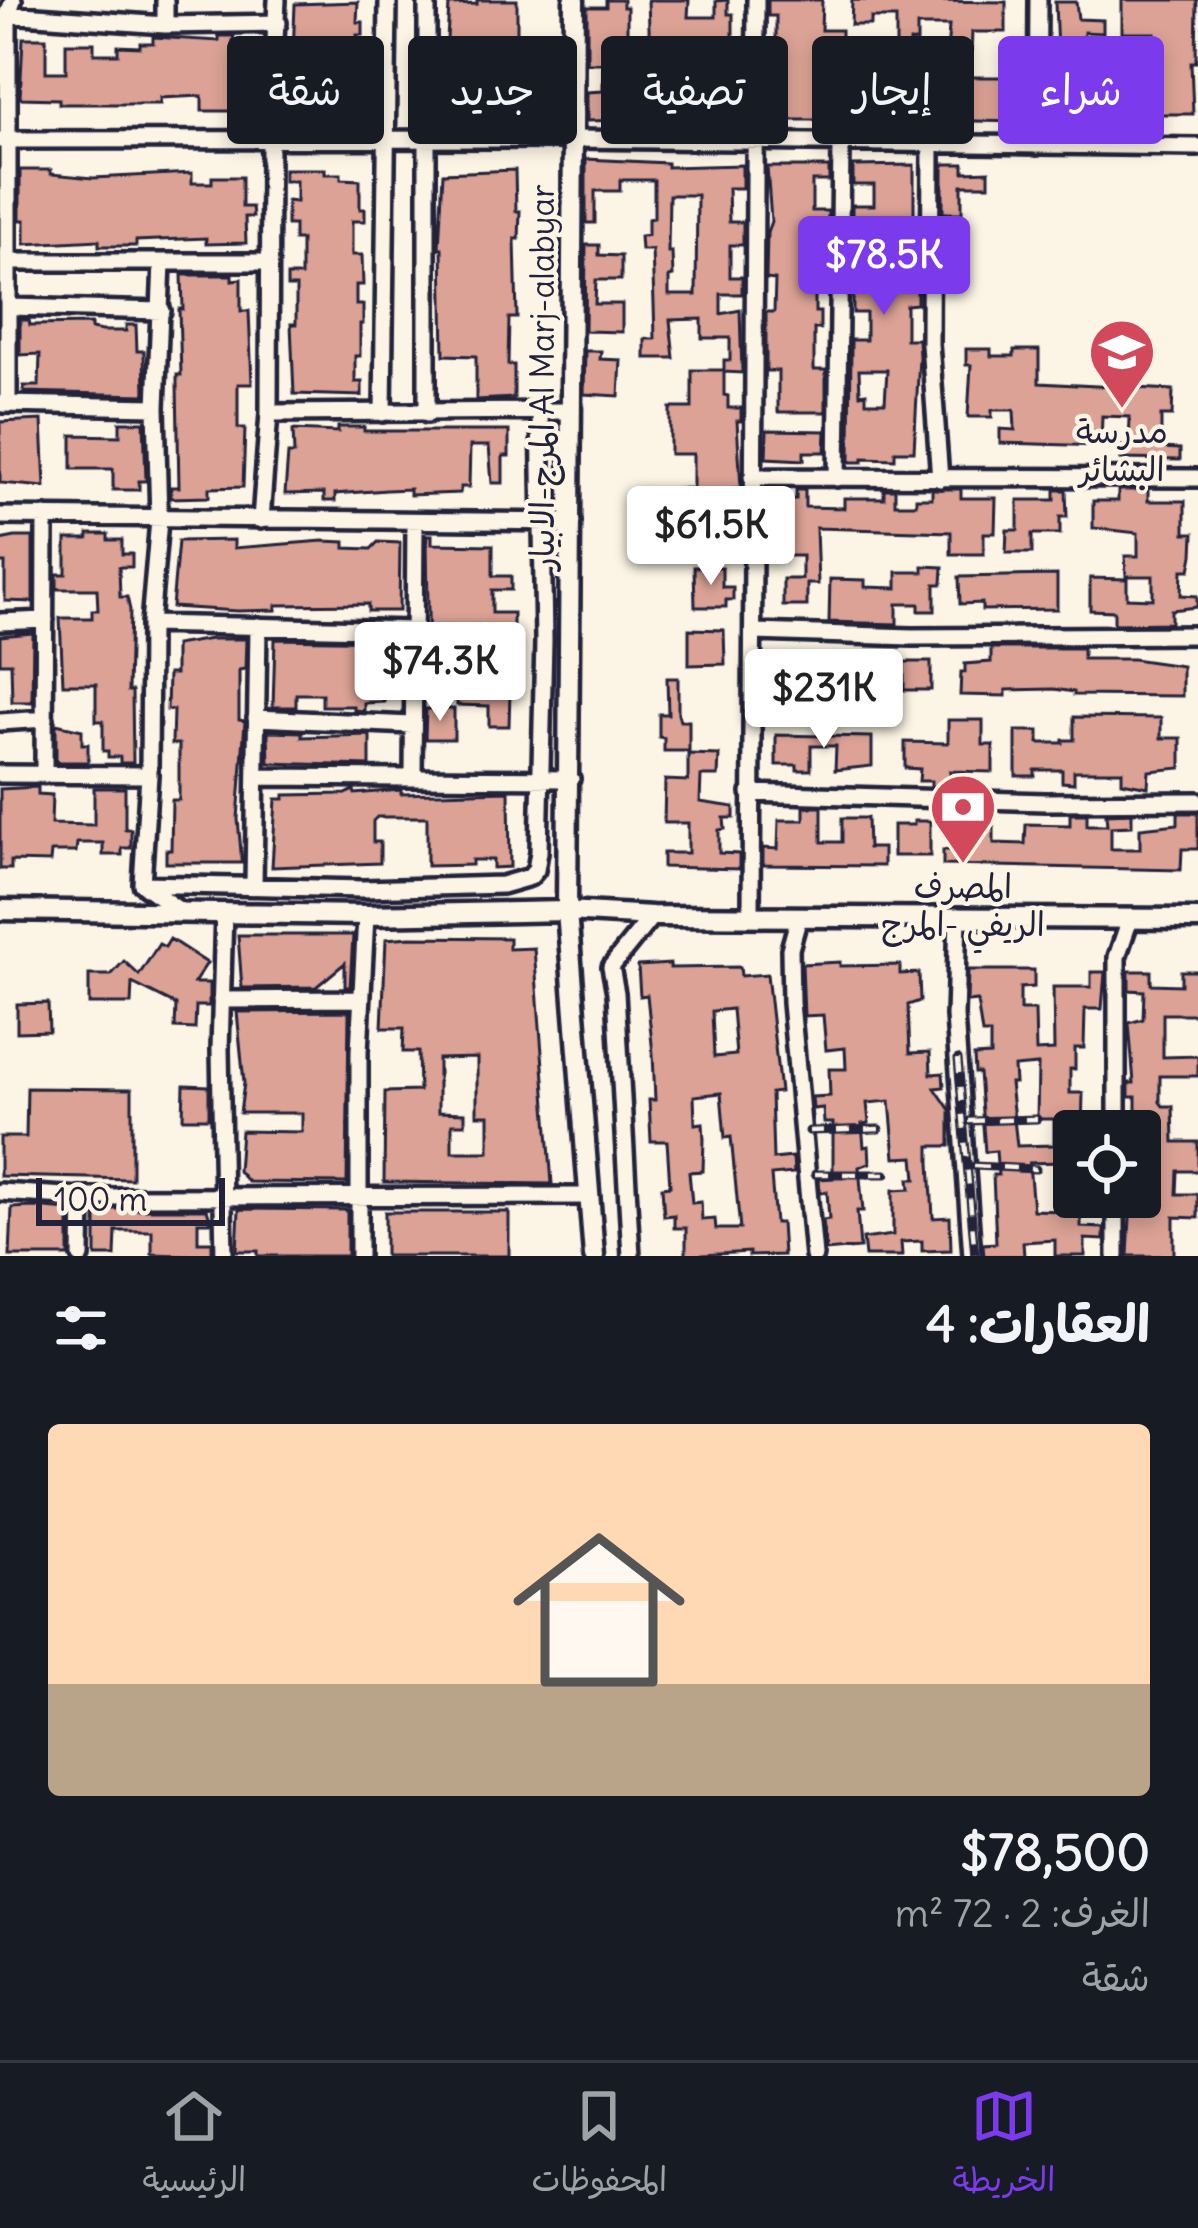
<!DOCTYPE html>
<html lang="ar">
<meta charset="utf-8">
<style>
:root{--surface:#171b24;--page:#20242c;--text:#f1f3f6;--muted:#9ea1a6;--line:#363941;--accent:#7c3aed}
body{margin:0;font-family:Delius,"Playpen Sans Arabic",sans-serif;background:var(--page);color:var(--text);direction:rtl;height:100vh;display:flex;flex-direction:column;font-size:45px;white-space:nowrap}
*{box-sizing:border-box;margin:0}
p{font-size:39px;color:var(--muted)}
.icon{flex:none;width:66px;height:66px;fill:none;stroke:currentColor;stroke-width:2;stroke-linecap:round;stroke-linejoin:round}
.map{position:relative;height:1256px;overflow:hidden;direction:ltr}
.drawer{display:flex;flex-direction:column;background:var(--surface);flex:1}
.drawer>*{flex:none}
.top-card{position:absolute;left:36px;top:36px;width:1128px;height:108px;direction:rtl;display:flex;gap:24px}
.buttons{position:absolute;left:1053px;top:1110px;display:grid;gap:24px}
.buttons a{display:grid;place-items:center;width:108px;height:108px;border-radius:12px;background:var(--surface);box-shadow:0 6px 18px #0003;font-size:60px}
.scale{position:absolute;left:36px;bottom:30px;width:189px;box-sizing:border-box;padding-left:12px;border:6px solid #22223b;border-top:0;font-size:33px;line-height:42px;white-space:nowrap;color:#22223b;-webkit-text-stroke:9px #fcf5e5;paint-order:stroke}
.price{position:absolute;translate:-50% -102px;padding:0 27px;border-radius:12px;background:#fff;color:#222;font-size:39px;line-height:78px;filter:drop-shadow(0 3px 6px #0008)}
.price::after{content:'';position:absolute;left:50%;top:72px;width:36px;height:27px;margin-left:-18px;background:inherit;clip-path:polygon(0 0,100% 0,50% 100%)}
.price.current{background:var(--accent);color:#fff}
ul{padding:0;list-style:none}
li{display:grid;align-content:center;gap:24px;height:636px;padding:0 48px}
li+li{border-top:3px solid var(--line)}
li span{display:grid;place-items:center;height:372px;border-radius:12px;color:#555}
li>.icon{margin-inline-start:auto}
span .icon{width:216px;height:216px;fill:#fffc;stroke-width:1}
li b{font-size:51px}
h2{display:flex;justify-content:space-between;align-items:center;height:144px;padding:0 48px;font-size:51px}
.tag{padding:0 42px;border-radius:12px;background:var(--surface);box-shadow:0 6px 18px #0003;font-size:42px;line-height:108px}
.tag.current{background:var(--accent);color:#fff}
.menu{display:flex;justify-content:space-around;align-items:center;height:168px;border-top:3px solid var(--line);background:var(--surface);font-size:33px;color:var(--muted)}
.menu a{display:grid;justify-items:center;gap:6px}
.menu .current{color:var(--accent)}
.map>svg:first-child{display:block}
.building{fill:#dba295;stroke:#22223b;stroke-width:3;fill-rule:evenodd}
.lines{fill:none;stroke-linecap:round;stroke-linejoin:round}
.minor-casing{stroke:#22223b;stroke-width:24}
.major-casing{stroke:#22223b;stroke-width:27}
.minor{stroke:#fcf5e5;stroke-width:15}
.major{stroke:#fcf5e5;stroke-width:18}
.rail-casing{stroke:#22223b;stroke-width:9}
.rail{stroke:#fcf5e5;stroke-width:4.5;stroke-dasharray:14;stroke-linecap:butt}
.labels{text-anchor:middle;stroke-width:9;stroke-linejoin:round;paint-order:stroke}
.street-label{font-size:33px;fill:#22223b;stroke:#fcf5e5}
.poi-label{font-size:33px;fill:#22223b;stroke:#fcf5e5}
</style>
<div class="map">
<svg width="1198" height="1256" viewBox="0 0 1198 1256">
<rect width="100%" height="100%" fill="#fcf5e5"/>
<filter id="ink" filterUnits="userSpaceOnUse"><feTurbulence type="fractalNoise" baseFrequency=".00833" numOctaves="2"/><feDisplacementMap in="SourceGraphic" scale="24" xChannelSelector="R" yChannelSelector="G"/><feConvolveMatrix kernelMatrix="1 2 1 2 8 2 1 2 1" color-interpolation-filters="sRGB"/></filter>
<g filter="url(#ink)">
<path class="building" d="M477,0H517V36H505V60H474V81L503,82V77H521V92H514V107L480,108V114H455V107H448V74H445L449,5L477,4Z
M606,0H623V7H627V63H622V98H646V85L651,83L648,0H689L688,17H716V1L728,0V14H733V55H726L725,79H731V96H743V119L674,122L649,120V114H628V120L587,121V92L603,91V63H587V7H606Z
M768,0H822L821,30H841V44L831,43V77H841V84H870V56L894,57L893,92L919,91V84H938V77H1003V65H1020V122L931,120V112H911V120L868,122V111H848V120H780V95H767L768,53H773L776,37V16H768Z
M852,0L1006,2V32H972L971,56L947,55L949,26H917V42H910L909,54H896V18H871V25H851Z
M1122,0H1197L1196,62H1191L1193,114H1136L1135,122L1073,119L1049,123V104H1055L1058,78L1055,2H1076L1078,19L1103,20V33L1084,32V45H1071V66H1079V77L1086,78V84L1114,85V92L1154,94V74H1119V61H1144V52H1155V33H1122Z
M358,2L357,22H363V35H357V62H365V72H358V107L291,105L295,4Z
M219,36H234L233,41L246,42L250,82H245V111H202V96L160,98V104H59V99L20,98L23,38H46V72H66V43H94V54H118V46L140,47V43H153V37L219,41Z
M586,159L667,163V167L742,165V188H728L729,222H743V245H730V277H742V294H721V314L740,310L742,373L724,372V395L728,396V408H741V421H737L741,488H732V509H726V538H740V553H713V533H695L694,500H671V489L693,488V454H670V408H692V370H724V360H730V338H702V319L670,320L674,358H645V339H655L654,304L652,250H641L640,236L648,235V219L654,218V180H620V191H595V223H586ZM669,195H697L696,295H669V277L673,276L672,252H668Z
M943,164H964V172L989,171V185H962V213H943Z
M914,165V223H918V232H902V254H917V304L906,305V339H918L919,357L914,451H895V459L863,458V462H850L851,340H866V313H853V241H861V218H852V205H874V185H853V166ZM859,370H887L885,402H866V393L860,394Z
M767,167H829V181H812V211H828V268H808V288H815V312H820V329H814V370H826V412H778V371H766V312H774L775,280L766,279L767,233L771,221Z
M284,169H325V174H341V179L360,180V209H365V221H352V255H362L363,285H356V305H363V324H360V356H355V382H362V396L294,394L291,324H296V287H287V276H301V240H294V225H287V201L296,202V181H284Z
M20,170H51V174L93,178L192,173V183H212V177H242V207H252L253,217H245L246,243L206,244V238L136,241V246H99V240L25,244V220H20Z
M515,170L516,211H520L519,239H515L517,318H509L508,365H514V398L476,400V356L444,355L442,248H439L443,173Z
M586,245H599V255L621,256V280H596L595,304H622V332L585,331Z
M182,275H232V280L241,279V311H249L252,384H238V428H245L243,487L209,488V497L171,498V487H179L177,384V375H181L179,309H183Z
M20,320H29L30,325L91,324V329L102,331H126V325H136L137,351H144L145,395L24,392V386H39L40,354L20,355Z
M966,349H991V356H1014V350H1039V383L1173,390L1172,416H1161V448L1180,449V460L1121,459V446H1129L1130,417L1102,416L1101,446L1000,443V429L1015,430L1014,410H992V417H968L971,365H966Z
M585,351H601L600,359L621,360L619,396L584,394Z
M42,420L45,487L0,483V422Z
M120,422H144L146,481H139V490H113V469H72V435L120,436Z
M338,427H364V431H509V456H503V483H492L489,446H470L469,487H461L460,493L410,495V489L387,490L335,494V501H324V493L285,494L288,454H294L293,430L338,432Z
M767,430L826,431L825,452H804V460L766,458Z
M884,489H895V504H916V498H932V489H961V498H996L995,533H984V554H951V532L816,528L818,584H807V606H783V579H802V556H769V546H782V499H796V490H805V507L844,508V498H884Z
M1055,490H1066L1067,517H1060V534H1032V553H1006L1007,530H1018V500H1055Z
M1118,490H1148V501H1185V533H1194L1193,555L1190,570H1182L1181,595L1197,596V607L1171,610V623L1114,624V611L1090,610V578L1127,579V598L1153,599V576H1126L1125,556H1138V533L1093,528V501H1118Z
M88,534H108V540H122V554H132V567H119L120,597H127L130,610L128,691H132L133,763H120V757H108V751H103V721H96V684H63L60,618H92V610H98L97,589H57V574H66V539H88Z
M427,535H432V544L493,545V576H511V590H492V613H513V628H495V652H511L510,663H492L491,691L510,692L509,726H489V706L457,705V688H434V680H429Z
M15,537H33V602L5,601V563H0V540Z
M234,540V548L323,541L345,542V548L371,549L378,542L400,543L399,611H368V604L276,605V610L238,611L172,607L178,541Z
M923,566L943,567L942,584H935V611H919V604H897V624L829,622L830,579L865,580V587L897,588V572H923Z
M694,567H722V587H733V600H726V607H695Z
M1057,575V609L982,610V603L960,604L959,577Z
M689,629L724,630L725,664L689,665Z
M33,633L32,702H12L11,663H0V636Z
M211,639H246L245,669L239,670V720L245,721L238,819L242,863H166V850H171L172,800H179V744H172L173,710H167L168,674H175V645Z
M275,639L388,641V661H402V671L389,672V694H384V702L364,703V711L354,710V706H322V694H296V707H273Z
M991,648H1083V659H1133L1182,666V696L1074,695V692L1054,689L1006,690V696L960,695L961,672H965V664L991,662Z
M801,661H853V666L874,667V698H880V710H874V717L815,713V696H781V665H801Z
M904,662H931V690H904Z
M667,678H678V714L680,721H689V751H664V738L659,737V714H668Z
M426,709H454V739H425Z
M1074,717L1161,718V738H1181V768L1149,771L1148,787L1122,782V771H1074V783L1062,782V770H1035V776H1016V731H1039V743H1063V740H1074Z
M948,720H983V745H993V772L950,771V787H931V781H919L920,769L905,768V742L948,743Z
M56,724L82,730V744H88V762H56Z
M268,731L302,732V737L370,735V766L269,763Z
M776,735L872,737V766L835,770L836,746H811V770H797V765H776Z
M688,754L719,755L718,776H701L700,802L734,807V818H724L725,829L719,830V853L739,854V869L663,867V853H688V823H664L665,780L688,781Z
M38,787V794L52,795L51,824L94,825V788H125V829H131V848H122V855H103V843H77L76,852H51L50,862L11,861V869H0V789Z
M354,790L355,794L401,790V794L509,791L510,867L493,868V860H472V865L427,866V817H377L373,821V842H380V863L272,867L276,799H284V795L346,794Z
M804,807H822V842H842V818H867L868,848H883V866L763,865V848L778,849L779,820H804Z
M1132,813V826L1111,827V849H1140V828L1178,824V813H1198V849H1182L1181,870L943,865V850H954V843H960L961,822H974V827H994V843L1025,844L1026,824L1070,825V814H1087V825H1107L1106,814Z
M914,821H930V856H893V825H914Z
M238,935H353L350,987H345V963L316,987L242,988Z
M410,937L509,938V949L534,948L552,1184L384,1182L385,1092L419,1091L418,1052H403L404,1028H382L386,939ZM477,1058V1115H489V1152H452V1124H465V1113L438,1112V1059Z
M170,939L207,963L194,983H209V1006H196L195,1029L175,1028L176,1005L132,983L131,1004H89V975H111L124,961L139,975L159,944L165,947Z
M840,962V966L900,965V974L919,973L920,1001L908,1005L910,1053L930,1052L931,1074L943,1073L944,1087L935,1088L950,1110V1146H930V1162L933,1218L950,1217L951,1250L922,1251V1241L901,1242L902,1256H865L863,1239L893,1235V1190L910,1189L909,1179H916L914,1157L895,1158L890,1101L867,1103L869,1123L862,1124L864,1147L869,1146L870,1163L859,1167L863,1211H857L860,1248L826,1251L823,1220L829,1219L827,1192L820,1193L819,1179L833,1178V1123H824L823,1108L813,1109L812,1097L830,1096L829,1069H846L845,1048L826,1050L823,1015L804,1016L802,964Z
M670,964V968L740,967L741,976L767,974L780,1092L771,1093L773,1159L793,1157L794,1173L771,1175L775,1223H781L783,1255L749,1256V1252L686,1256V1228H674V1215L664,1216L662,1187L670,1186L667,1141H651L649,1100H655L653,1054L647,995L640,996L638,966ZM732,1009L736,1055L714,1057L712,1011ZM721,1093L725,1138L731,1137L740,1229H716L715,1219L702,1220L701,1202L692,1203L689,1172L703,1171L704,1139L703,1123L695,1124L694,1096Z
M968,970H1034V987L1020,988V1010H1035L1036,1051L1054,1050L1053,987H1091V972H1105L1102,1009H1085L1084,1048H1075V1069H1070V1093H1083L1082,1131H1074V1197H1081V1227L1104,1228V1240L1085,1239V1256H1055V1240L1023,1242L1024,1256H984L983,1244L996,1243L993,1175H998L996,1151L985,1152L979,1073H975L974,1056L990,1055V1034H982L977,1001L967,1002ZM1038,1065L1037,1119H1054V1145L1017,1146L1010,1083H1015L1014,1067ZM1061,1162V1211L1033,1210L1029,1163Z
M1129,971H1151V984L1181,985V971H1198V1014H1163V1057L1198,1056V1076H1160V1102L1163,1106H1173L1174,1142H1198V1171H1178L1177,1194H1198V1218L1174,1217V1256H1128L1131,1197H1140V1129H1136V1097H1129V1083H1134L1129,1023L1143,1019L1144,991L1129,990Z
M48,1003L49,1031L17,1032V1004Z
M349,1011L347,1183L248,1182L238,1171L241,1131L302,1132V1113H240L244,1083L237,1012Z
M184,1085L209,1086V1118H183Z
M27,1088L132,1089V1179L0,1176V1137H26Z
M33,1207L69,1210V1256H10L12,1208Z
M96,1209H207L211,1222H198V1242H212V1256L152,1254V1231H116L115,1256H96Z
M239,1209L347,1210V1256H258V1251H237Z
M385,1212H509V1256H385Z"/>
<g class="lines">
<g class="minor-casing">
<path id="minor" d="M427,0V414
M8,14L165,25L278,23
M165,25V0
M0,140L572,139L1198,147
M1037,146L1038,0
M931,147L930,344L940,479
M8,262H270
M162,263L156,407L159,520L150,624L149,775L142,884L183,913
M9,307L162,311
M3,404L156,407
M8,404V14L13,0
M269,413L572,411
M383,413L388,0
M752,477L1198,478
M837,478L841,145
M0,516L572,522
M261,520L269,413L270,142L277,0
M0,622L45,620
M150,624L412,630
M755,632L912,637L1198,635
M256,718L412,725
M0,722L45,719
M0,774L149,775
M44,775L45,516
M257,777L571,779
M413,778L415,522
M750,793L1045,802L1198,801
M142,884L363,889L502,885L530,877L536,870L539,852L544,640L540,413
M254,885L258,626
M751,914L756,0
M958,916L955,1016L972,1256
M799,917L790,949L791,1003L814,1256
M221,1000L361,999
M1117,1131V957L1130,919
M0,1192L82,1197L589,1196
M81,1256L82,1197
M224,1256L220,1050L224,912
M359,1256V1052L366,915
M631,1256L616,993L611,967L652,916
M1116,1256V1197"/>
</g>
<g class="major-casing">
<path id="major" d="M574,0L567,911L594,1256
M0,910L366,915L567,911L652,916L1198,919"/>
</g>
<use href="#minor" class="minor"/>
<use href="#major" class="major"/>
<g class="rail-casing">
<path id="rail" d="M958,1059L975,1256
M969,1121L1037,1119
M809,1131L879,1129
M974,1166L1036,1169
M815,1174H886"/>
</g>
<use href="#rail" class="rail"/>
</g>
</g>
<defs>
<g id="school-pin" transform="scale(3.45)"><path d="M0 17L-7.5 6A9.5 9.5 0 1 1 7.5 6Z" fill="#d1495b" stroke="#fcf5e5"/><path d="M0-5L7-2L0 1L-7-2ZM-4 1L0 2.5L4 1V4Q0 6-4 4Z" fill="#fff"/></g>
<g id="bank-pin" transform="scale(3.45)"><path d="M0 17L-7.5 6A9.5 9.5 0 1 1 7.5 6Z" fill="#d1495b" stroke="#fcf5e5"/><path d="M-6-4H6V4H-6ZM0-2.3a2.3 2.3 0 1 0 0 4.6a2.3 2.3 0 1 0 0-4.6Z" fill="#fff"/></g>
</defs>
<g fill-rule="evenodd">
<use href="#school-pin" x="1122" y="352"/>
<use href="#bank-pin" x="963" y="807"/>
</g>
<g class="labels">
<g class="street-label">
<text transform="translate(542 377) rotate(-90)" y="12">المرج-الابيار Al Marj-alabyar</text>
</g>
<g class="poi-label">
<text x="1122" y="443">مدرسة<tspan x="1122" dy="38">البشائر</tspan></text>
<text x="963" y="898">المصرف<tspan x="963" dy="38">الريفي -المرج</tspan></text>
</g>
</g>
</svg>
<div class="buttons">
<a><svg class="icon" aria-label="locate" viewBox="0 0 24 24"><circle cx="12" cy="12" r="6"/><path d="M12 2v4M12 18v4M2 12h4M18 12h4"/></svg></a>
</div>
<div class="scale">100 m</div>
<b class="price current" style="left:884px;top:318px">$78.5K</b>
<b class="price" style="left:711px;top:588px">$61.5K</b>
<b class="price" style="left:440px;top:724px">$74.3K</b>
<b class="price" style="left:824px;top:751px">$231K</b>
<div class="top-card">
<a class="tag current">شراء</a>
<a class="tag">إيجار</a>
<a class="tag">تصفية</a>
<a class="tag">جديد</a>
<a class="tag">شقة</a>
</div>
</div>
<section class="drawer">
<h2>العقارات: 4<svg class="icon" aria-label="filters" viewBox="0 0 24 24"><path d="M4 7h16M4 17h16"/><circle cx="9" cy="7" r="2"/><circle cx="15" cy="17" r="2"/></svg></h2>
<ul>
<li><span style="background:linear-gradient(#ffd9b3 70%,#b9a48a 0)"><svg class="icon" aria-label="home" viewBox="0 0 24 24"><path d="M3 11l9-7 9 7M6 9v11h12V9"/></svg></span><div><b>$78,500</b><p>الغرف: 2 · 72 m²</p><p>شقة</p></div></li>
</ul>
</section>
<nav class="menu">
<a class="current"><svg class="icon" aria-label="map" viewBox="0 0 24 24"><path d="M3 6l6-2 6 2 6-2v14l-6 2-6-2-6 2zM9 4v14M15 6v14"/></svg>الخريطة</a>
<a><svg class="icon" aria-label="saved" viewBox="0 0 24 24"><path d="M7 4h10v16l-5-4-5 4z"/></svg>المحفوظات</a>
<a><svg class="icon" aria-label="home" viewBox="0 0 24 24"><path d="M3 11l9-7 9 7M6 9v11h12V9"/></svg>الرئيسية</a>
</nav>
